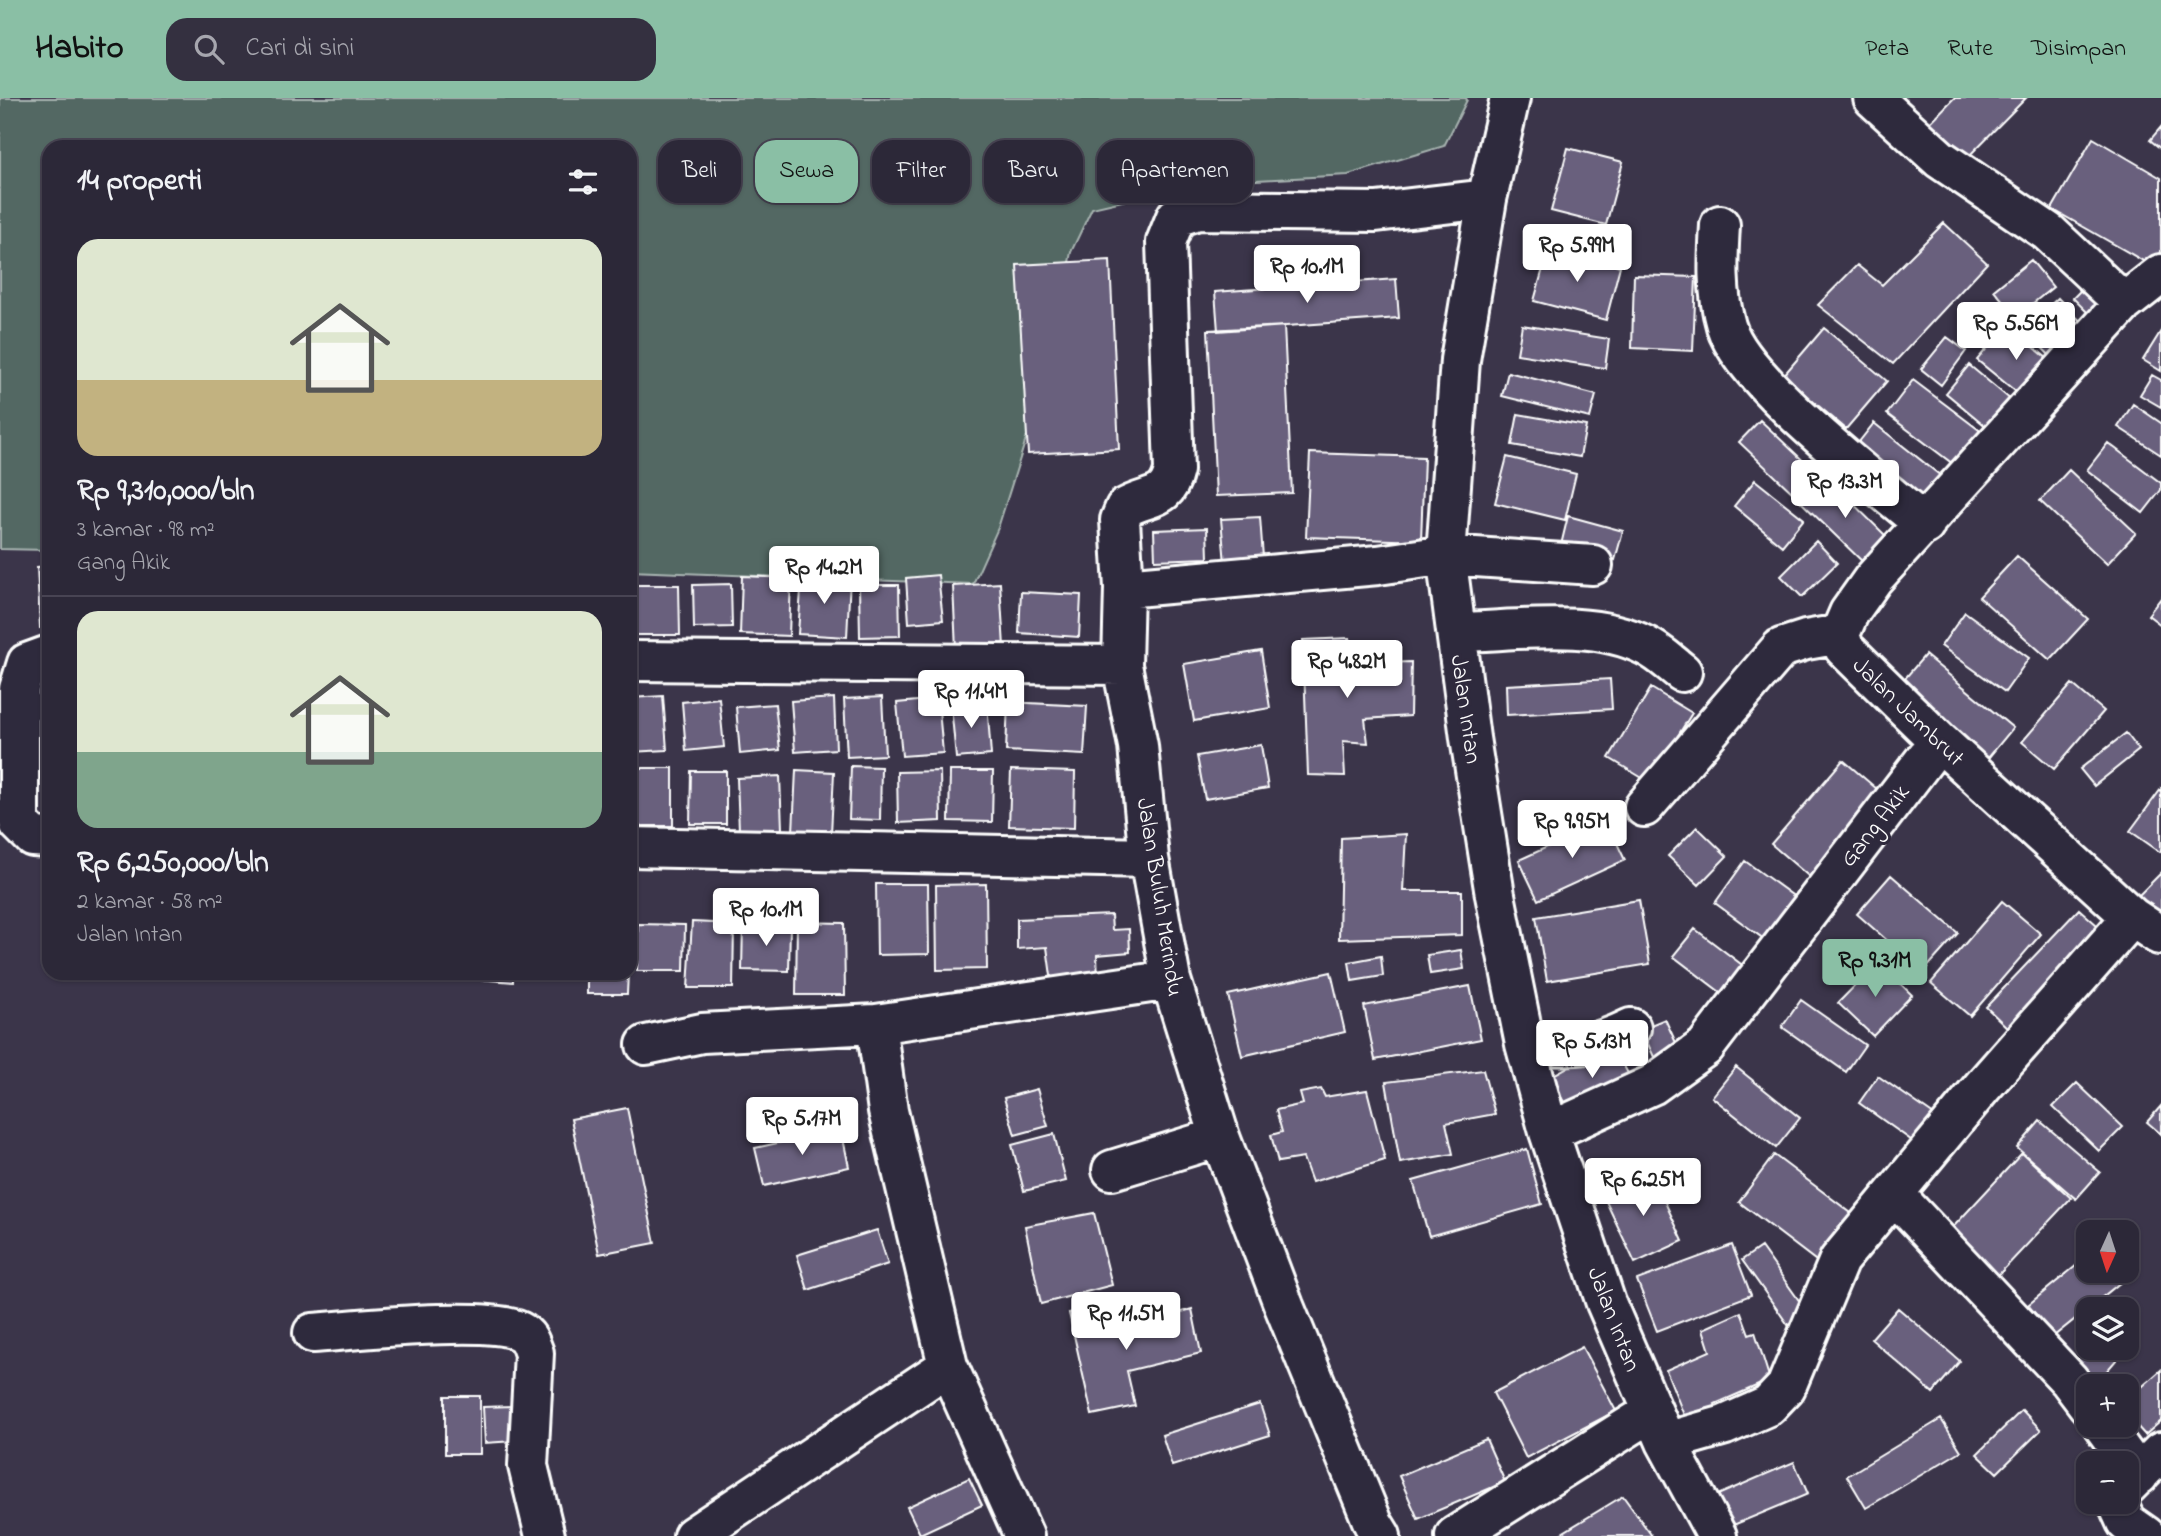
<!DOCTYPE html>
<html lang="id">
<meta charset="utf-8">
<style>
:root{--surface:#2c2838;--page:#343040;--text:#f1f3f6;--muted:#a6a6ae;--line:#484453;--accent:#8abfa5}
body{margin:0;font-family:"Indie Flower",sans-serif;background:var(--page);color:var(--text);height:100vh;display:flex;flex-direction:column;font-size:26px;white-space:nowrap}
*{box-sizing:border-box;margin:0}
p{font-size:23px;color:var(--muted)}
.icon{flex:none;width:38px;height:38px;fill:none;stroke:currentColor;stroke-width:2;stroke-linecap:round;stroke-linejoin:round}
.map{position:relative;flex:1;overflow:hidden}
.details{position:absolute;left:42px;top:42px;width:595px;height:840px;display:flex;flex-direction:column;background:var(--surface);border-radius:21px;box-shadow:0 2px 5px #0004,0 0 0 2px var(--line)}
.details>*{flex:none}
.hud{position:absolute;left:658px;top:42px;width:665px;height:63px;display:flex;gap:14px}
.needle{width:46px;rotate:183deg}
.fabs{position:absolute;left:2076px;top:1122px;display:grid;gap:14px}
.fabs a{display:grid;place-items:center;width:63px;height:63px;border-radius:14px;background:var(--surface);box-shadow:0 2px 5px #0004,0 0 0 2px var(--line);font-size:35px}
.price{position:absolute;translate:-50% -60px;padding:0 16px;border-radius:7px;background:#fff;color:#222;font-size:23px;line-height:46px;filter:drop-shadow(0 2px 4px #0008)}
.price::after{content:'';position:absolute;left:50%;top:42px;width:21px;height:16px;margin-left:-10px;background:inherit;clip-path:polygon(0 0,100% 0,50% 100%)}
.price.active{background:var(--accent);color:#111}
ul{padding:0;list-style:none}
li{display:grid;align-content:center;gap:14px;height:371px;padding:0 35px}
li+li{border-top:2px solid var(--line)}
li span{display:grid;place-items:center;height:217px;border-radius:21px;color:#555}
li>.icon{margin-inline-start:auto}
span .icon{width:126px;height:126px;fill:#fffc;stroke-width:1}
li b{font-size:30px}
h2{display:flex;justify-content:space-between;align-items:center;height:84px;padding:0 35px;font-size:30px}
.pill{padding:0 24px;border-radius:21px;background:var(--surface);box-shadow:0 2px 5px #0004,0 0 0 2px var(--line);font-size:24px;line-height:63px}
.pill.active{background:var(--accent);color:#111}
header{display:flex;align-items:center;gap:42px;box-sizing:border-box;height:98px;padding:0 35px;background:var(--accent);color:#111}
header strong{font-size:33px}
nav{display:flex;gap:38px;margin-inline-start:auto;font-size:24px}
.search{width:490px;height:63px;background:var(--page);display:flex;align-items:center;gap:18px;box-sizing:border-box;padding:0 24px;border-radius:21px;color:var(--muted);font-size:26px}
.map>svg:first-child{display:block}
.green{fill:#526863;stroke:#a8b4b1;stroke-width:2}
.building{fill:#69607d;stroke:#fff;stroke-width:2}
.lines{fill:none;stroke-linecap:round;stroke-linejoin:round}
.minor-casing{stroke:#fff;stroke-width:44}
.minor{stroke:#2f2a3d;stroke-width:38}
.labels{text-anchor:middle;stroke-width:6;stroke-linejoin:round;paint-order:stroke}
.street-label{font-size:24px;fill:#fff;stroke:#2f2a3d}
</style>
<header>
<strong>Habito</strong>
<div class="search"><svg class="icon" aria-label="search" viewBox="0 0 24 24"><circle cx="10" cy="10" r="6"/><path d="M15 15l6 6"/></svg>Cari di sini</div>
<nav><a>Peta</a><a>Rute</a><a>Disimpan</a></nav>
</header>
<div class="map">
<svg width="2161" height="1438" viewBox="0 0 2161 1438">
<rect width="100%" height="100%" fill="#3b354a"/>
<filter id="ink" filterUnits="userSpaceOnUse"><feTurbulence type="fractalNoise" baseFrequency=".0143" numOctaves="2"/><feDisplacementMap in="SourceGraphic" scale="14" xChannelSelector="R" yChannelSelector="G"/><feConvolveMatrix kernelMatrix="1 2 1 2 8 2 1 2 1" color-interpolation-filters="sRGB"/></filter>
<g filter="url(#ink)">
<path class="green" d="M0,0H1466L1467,2L1444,48L1348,77L1256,82L1148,97L1092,110L1071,154L1049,268L998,430L973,486L630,473V49H49V452L0,451Z"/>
<path class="building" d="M1954,0H2026L1960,67L1923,32Z
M2161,29V51L2150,42Z
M2093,40L2161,80V156L2154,169L2052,111Z
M1568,50L1623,64L1606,127L1551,113Z
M1944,125L1987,165L1893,266L1818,207L1857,167L1882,187Z
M1549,149L1620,168L1606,222L1534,203Z
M1110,162L1119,351L1028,356L1017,167Z
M2031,162L2053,189L2016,219L1994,192Z
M1634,177L1696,179L1693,253L1632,250Z
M2093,180L2113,199L2092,219L2073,200Z
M1396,181L1399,220L1218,233L1215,194Z
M2058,200L2089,232L2055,263L2024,231Z
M1522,227L1609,241L1605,270L1517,256Z
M2007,227L2054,266L2025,301L1977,262Z
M1284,228L1292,395L1216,398L1208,232Z
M1824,230L1887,283L1846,331L1783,278Z
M2161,233V273L2143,262Z
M1947,239L1966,253L1941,287L1921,271Z
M1969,267L2017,307L1993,334L1946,295Z
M1508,274L1596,297L1590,320L1502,298Z
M2152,277L2161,282V309L2140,297Z
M1913,282L1991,341L1965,375L1887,316Z
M2133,306L2161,325V357L2118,329Z
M1518,316L1586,328L1580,359L1512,347Z
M1760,322L1814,373L1793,395L1739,344Z
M1874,325L1951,386L1929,414L1851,354Z
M2108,345L2161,385V392L2143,415L2087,372Z
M1310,355L1424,359L1421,443L1306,439Z
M1507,359L1576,376L1565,422L1495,405Z
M2069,372L2136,435L2107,466L2040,403Z
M1823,376L1891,443L1867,468L1798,401Z
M1755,382L1804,421L1782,448L1734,408Z
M1568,418L1623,433L1615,462L1561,447Z
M1260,419L1264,473L1226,476L1221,421Z
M1207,430L1208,460L1155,462L1154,432Z
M1816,443L1837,465L1802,499L1781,478Z
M2017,458L2088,521L2050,562L1979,499Z
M49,468V530H40L37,469Z
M802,477L850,480L847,539L798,536Z
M938,477L943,522L909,525L906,480Z
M742,478L791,480L789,538L740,536Z
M1000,485L1004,549L956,551L953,488Z
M731,486L732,529L694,530L693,487Z
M630,487H679L680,537H630Z
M859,487H899L900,538L860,539Z
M1021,494L1081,497L1079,539L1019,535Z
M2161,500V527L2148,517Z
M1965,514L2029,560L2005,594L1941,548Z
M1350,540L1356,566L1411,564L1410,618L1365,621L1368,645L1343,643L1345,678L1308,677L1303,542Z
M1261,553L1270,610L1194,623L1184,566Z
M1925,557L2013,630L1984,665L1895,592Z
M1610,581L1612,611L1507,617L1506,587Z
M2072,586L2104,613L2054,671L2022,644Z
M1651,590L1692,615L1649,684L1609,660Z
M663,598L667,652L630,654V600Z
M882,599L885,657L847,659L844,601Z
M719,600L724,649L686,653L682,604Z
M834,600L836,651L795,654L791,603Z
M938,601L943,655L902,658L897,605Z
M987,604L991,657L956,660L951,607Z
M1008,604L1087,608L1084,657L1006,653Z
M775,606L780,652L740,656L736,609Z
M2126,635L2139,652L2094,688L2080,671Z
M1261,647L1268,690L1205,701L1197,658Z
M1843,662L1884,697L1812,781L1771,746Z
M851,668L881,669L880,722L849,721Z
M632,670H673V728H631Z
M796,672L834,674L831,736L793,734Z
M1011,672L1075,674L1074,730L1009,728Z
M691,673H726V726H690Z
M940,673L941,723L898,725L897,674Z
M950,673H993L992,724L949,723Z
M780,678L782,731L739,732L737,680Z
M2161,691V753L2160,754L2130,733Z
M1606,722L1625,762L1538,802L1519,762Z
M1697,729L1727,758L1699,787L1668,758Z
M1406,736L1403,793H1462V837L1339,841L1341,740Z
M1745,763L1803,805L1772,847L1715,805Z
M2161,775V819L2133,803Z
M1891,777L1958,835L1923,874L1857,816Z
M876,786H928L929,856L877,857Z
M986,786L987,871L937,872L936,787Z
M1639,802L1650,866L1547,883L1536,819Z
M2002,803L2041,836L1970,918L1931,885Z
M2079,811L2106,835L2012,934L1986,909Z
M1111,817L1112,832L1129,831L1130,854L1097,857L1098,881L1052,885L1047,849L1017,851V821Z
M692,824L734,826L733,890H688Z
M797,824L844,825L845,897H796Z
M638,826L685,827L684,873H637Z
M743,826L790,827L789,873L742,872Z
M1695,831L1754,876L1732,903L1673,858Z
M1461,852L1464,871L1430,876L1427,857Z
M1381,858L1383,878L1352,883L1349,864Z
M1878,864L1912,897L1873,938L1838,905Z
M1331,874L1345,934L1242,958L1228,897Z
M465,875H513V884L465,880Z
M587,875H628L627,896H587Z
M1470,888L1481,941L1375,962L1364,908Z
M1801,902L1865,947L1846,974L1782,929Z
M1665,921L1684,962L1660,972L1641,931Z
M1611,945L1634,986L1573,1020L1550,979Z
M1736,969L1800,1020L1776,1050L1712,999Z
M1483,972L1495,1016L1446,1025L1453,1056L1400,1065L1386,984Z
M1878,978L1944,1024L1925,1052L1859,1005Z
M2077,985L2123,1029L2099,1053L2053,1009Z
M1037,991L1048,1028L1015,1037L1004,1000Z
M1321,991L1325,999L1367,992L1385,1062L1312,1084L1303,1060L1278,1064L1271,1037L1282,1034L1276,1012L1303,1006L1300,995Z
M2161,1008V1036L2147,1024Z
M627,1010L655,1145L599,1156L571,1021Z
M2040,1023L2100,1074L2076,1101L2017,1050Z
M841,1031L849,1069L764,1088L755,1050Z
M1054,1036L1066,1083L1024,1093L1012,1047Z
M1527,1051L1542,1106L1429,1138L1413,1083Z
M2022,1055L2071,1100L1989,1187L1941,1142Z
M1774,1057L1855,1118L1819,1165L1739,1104Z
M1651,1074L1683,1143L1635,1165L1603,1097Z
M1094,1115L1112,1187L1041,1206L1025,1128Z
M877,1132L888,1166L808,1192L797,1157Z
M1732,1147L1751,1197L1657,1233L1637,1182Z
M1761,1149L1810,1218L1791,1231L1742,1162Z
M2088,1158V1172H2112L2121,1184L2054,1238L2028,1207Z
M1107,1206L1113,1233L1192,1211L1201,1255L1127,1273L1135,1308L1092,1317L1069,1215Z
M1898,1210L1960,1263L1933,1295L1871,1241Z
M1741,1214L1749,1236L1755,1234L1770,1282L1715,1306L1722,1320L1691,1335L1666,1272L1710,1253L1703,1231Z
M2126,1233L2135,1240L2094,1288L2067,1273L2088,1249L2126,1250Z
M1582,1249L1616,1313L1526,1360L1493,1295Z
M2161,1272V1323L2145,1337L2126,1316V1303Z
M445,1298H480V1356H445Z
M1260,1306L1270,1337L1172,1368L1162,1337Z
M512,1308L514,1343L485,1345L483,1309Z
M2022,1312L2041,1332L1997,1375L1977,1356Z
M1941,1321L1961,1353L1866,1410L1847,1378Z
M1486,1341L1505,1384L1418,1421L1399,1378Z
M1794,1364L1808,1396L1719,1433L1706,1402Z
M969,1380L982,1407L920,1436L907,1409Z
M1623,1398L1652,1438H1557Z"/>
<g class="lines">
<g class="minor-casing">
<path id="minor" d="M1510,0L1487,101L1460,262L1446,457L1470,640L1495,797L1525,946L1549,1034L1606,1205L1666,1344L1717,1438
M1873,0L1940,61L2048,134L2124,205
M1720,127C1718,161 1716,194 1726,228C1742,283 1878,386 1925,427
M2161,176L2124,205L1873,481L1849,515L1840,536L1844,550L1939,643L2132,819L2159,837L2161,835
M1124,490L1378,467L1446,457L1593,467
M1457,534C1517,533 1591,520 1646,548C1659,554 1670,565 1682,574
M49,557L27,565L19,591V725L33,739L49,740
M630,563L1122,567
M1644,709L1781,550L1806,542L1840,536
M630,749L1149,760
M1525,946C1574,948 1586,952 1631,930
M646,947L702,935L876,926
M1549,1034L1652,987L1705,949L1939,643
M1112,1072L1220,1039
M1895,1097L2069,1282L2088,1307
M313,1235C354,1232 489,1217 519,1233C529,1238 530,1245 534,1255L528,1368L545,1438
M2102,1326L2139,1377
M1666,1344L1725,1327L1768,1308L1786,1289L1839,1162L1983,988L2132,819
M2126,1389L2161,1354
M2117,1404L2126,1424L2146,1438
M693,1438L948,1268
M1024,1438L948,1268L888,1013L876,926L1171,882
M1381,1438L1373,1425L1284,1208L1220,1039L1171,882L1149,760L1138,648L1122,567L1124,490L1120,422L1125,410C1149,396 1167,404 1174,372L1166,144L1176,119L1198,112L1376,114L1487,101
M1455,1438L1652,1314"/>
</g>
<use href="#minor" class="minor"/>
</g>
</g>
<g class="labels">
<g class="street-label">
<text transform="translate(1467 611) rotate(82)" y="8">Jalan Intan</text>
<text transform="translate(1909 613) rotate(44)" y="8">Jalan Jambrut</text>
<text transform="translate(1874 727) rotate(-52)" y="8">Gang Akik</text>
<text transform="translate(1161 799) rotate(81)" y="8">Jalan Buluh Merindu</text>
<text transform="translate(1615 1221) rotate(69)" y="8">Jalan Intan</text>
</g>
</g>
</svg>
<div class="fabs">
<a><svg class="needle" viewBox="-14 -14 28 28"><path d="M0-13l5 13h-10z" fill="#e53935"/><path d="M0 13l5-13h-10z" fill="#a6a6ae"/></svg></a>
<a><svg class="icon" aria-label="layers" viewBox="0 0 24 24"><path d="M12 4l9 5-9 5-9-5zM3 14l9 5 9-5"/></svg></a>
<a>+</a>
<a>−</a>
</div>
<b class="price" style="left:1577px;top:186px">Rp 5.99M</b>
<b class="price" style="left:1307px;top:207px">Rp 10.1M</b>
<b class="price" style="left:2016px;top:264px">Rp 5.56M</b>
<b class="price" style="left:1845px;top:422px">Rp 13.3M</b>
<b class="price" style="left:824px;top:508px">Rp 14.2M</b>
<b class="price" style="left:1347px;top:602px">Rp 4.82M</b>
<b class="price" style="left:971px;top:632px">Rp 11.4M</b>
<b class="price" style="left:1572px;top:762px">Rp 9.95M</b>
<b class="price" style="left:766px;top:850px">Rp 10.1M</b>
<b class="price active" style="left:1875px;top:901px">Rp 9.31M</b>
<b class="price" style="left:1592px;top:982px">Rp 5.13M</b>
<b class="price" style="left:802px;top:1059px">Rp 5.17M</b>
<b class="price" style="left:1643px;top:1120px">Rp 6.25M</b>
<b class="price" style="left:1126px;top:1254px">Rp 11.5M</b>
<div class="hud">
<a class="pill">Beli</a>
<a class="pill active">Sewa</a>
<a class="pill">Filter</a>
<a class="pill">Baru</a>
<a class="pill">Apartemen</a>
</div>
<section class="details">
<h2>14 properti<svg class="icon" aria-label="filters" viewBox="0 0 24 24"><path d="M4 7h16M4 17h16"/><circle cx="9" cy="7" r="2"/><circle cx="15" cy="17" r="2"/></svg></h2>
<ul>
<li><span style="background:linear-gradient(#dfe7d0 65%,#c2b280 0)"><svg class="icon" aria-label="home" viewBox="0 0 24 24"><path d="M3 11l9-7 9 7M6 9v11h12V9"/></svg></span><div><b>Rp 9,310,000/bln</b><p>3 kamar · 98 m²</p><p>Gang Akik</p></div></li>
<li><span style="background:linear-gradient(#dfe7d0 65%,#7fa58c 0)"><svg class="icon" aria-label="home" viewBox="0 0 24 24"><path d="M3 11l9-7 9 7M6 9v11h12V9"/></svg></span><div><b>Rp 6,250,000/bln</b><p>2 kamar · 58 m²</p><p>Jalan Intan</p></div></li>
</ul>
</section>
</div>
